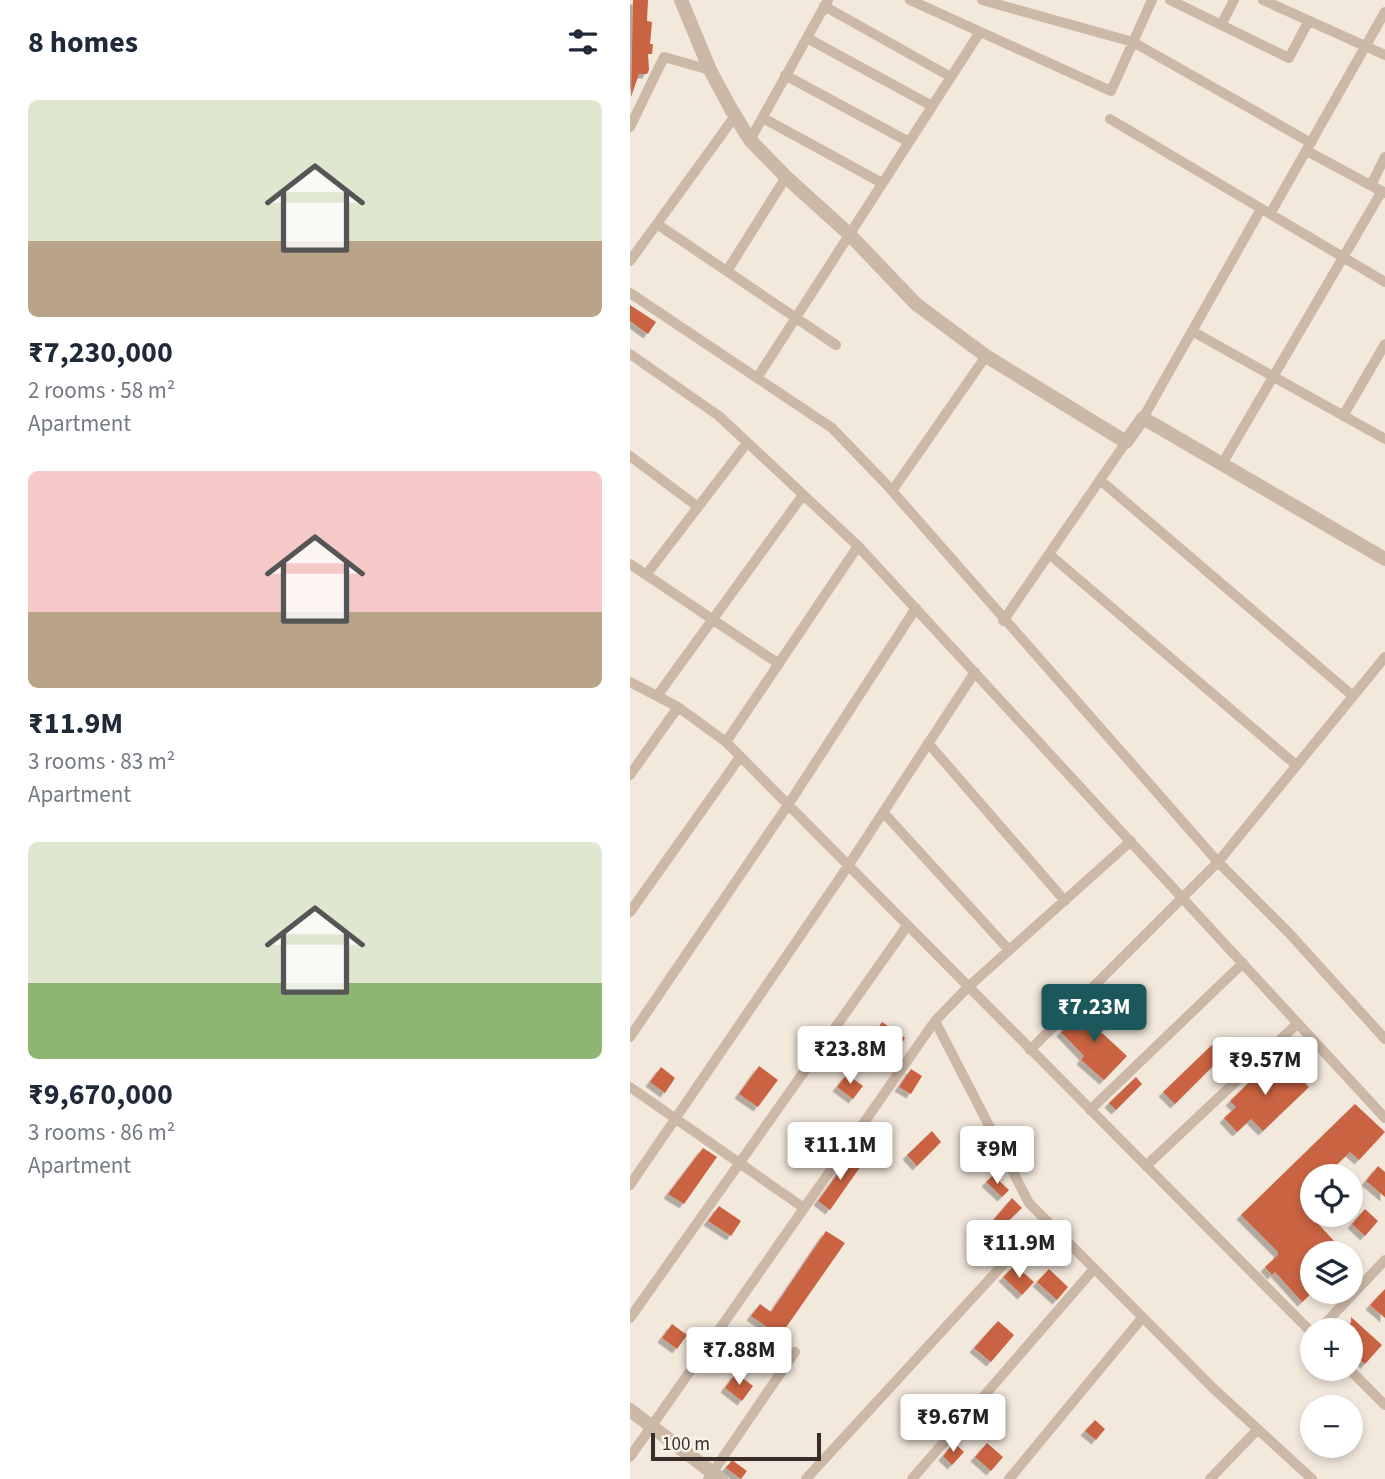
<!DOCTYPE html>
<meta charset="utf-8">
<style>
:root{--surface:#fff;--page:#f2f2f3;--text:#1f2937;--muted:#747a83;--accent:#1c575b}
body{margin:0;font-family:"Source Sans 3",sans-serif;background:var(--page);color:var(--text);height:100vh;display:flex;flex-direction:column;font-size:26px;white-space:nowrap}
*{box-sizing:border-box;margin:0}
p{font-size:23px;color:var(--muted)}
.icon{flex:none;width:38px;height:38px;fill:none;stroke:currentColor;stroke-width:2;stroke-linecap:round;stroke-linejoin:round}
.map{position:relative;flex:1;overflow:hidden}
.drawer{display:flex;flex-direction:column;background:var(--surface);width:630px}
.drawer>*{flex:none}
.fabs{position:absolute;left:670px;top:1164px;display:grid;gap:14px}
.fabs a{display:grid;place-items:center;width:63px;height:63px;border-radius:50%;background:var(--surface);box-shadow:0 4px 10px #0003;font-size:35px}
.scale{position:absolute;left:21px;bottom:18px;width:170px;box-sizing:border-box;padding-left:7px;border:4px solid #382d28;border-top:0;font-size:19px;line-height:24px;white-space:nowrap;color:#382d28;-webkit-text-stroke:5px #faf2e9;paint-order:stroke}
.price{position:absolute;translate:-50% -60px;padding:0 16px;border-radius:7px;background:#fff;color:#222;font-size:23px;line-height:46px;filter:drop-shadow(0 2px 4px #0008)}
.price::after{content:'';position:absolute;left:50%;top:42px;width:21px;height:16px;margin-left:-10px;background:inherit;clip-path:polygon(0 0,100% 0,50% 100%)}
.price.on{background:var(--accent);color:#fff}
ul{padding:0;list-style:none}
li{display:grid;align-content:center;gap:14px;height:371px;padding:0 28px}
li span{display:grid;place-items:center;height:217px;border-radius:10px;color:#555}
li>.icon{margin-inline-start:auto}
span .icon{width:126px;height:126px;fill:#fffc;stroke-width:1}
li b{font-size:30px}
h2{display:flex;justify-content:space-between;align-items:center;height:84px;padding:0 28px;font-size:30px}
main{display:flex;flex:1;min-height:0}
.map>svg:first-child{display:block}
.building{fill:#c96443;filter:url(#shadow)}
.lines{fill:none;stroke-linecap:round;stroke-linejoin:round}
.minor{stroke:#ccb8a7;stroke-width:10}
.tertiary{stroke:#ccb8a7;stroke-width:14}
</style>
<main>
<section class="drawer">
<h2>8 homes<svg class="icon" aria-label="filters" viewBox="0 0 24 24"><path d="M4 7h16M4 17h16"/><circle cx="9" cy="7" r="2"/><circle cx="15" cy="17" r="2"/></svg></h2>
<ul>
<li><span style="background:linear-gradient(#dfe7d0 65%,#b9a48a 0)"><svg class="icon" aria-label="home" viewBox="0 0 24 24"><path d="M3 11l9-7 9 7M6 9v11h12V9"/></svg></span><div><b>₹7,230,000</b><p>2 rooms · 58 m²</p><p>Apartment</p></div></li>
<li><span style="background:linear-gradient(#f6c9c9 65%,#b9a48a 0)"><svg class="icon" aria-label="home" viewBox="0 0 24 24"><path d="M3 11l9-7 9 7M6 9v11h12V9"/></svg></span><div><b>₹11.9M</b><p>3 rooms · 83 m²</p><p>Apartment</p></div></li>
<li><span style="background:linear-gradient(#dfe7d0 65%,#8fb573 0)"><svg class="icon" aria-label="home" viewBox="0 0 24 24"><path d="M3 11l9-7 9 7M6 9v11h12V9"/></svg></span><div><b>₹9,670,000</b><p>3 rooms · 86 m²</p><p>Apartment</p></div></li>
</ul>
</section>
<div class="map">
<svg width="755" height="1479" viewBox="0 0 755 1479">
<defs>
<filter id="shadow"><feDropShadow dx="-4.5" dy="4.5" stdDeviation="0" flood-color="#0004"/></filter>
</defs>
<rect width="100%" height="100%" fill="#f3e8dc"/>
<path class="building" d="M3,0H18L17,21L22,22L20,44H23L22,54H18L19,70L17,74H9L1,97Z
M0,305L26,322L18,334L0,321Z
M463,1008L479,1025L471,1032L497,1056L474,1080L451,1060L454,1056L431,1032L446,1017L450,1021Z
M252,1022L275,1038L265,1054L240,1040Z
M585,1042L596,1053L545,1104L533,1092Z
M644,1058L667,1082L671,1079L679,1087L633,1131L621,1119L607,1132L594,1118L606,1107L600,1101Z
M129,1066L148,1080L128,1107L109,1094Z
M31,1067L45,1078L35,1093L20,1082Z
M281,1069L292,1076L281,1094L269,1087Z
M217,1074L233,1086L223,1099L207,1087Z
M506,1077L512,1084L486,1110L479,1103Z
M725,1104L755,1132L729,1160L720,1152L695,1176H682V1217L715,1253H682V1293L672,1302L645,1272L642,1275L635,1267L648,1255V1252L611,1215Z
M302,1131L311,1142L287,1166L277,1155Z
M73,1148L87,1157L54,1204L38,1194Z
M221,1155L233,1163L200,1210L188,1201Z
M748,1166L755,1172V1197L736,1181Z
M363,1175L379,1190L372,1197L356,1182Z
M382,1198L392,1208L374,1225L386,1237L374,1249L355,1230Z
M89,1206L111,1221L101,1236L78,1221Z
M735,1209L748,1221L735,1236L722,1224Z
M196,1231L215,1243L150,1336L121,1316L130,1304L141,1312Z
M385,1265L404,1282L392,1295L373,1277Z
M419,1269L438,1287L427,1300L407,1282Z
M755,1289V1318L740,1305Z
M721,1317L752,1345L735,1364L721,1352V1330H714L721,1322Z
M368,1321L384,1335L361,1362L344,1348Z
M42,1324L57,1335L47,1349L32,1338Z
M97,1343L108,1351L99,1363L85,1353Z
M106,1373L123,1386L112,1401L95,1388Z
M465,1420L475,1429L466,1440L455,1431Z
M324,1443L334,1452L322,1465L313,1456Z
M357,1443L373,1457L361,1471L345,1457Z
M102,1460L117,1471L111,1479L96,1468Z"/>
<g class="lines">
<path class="minor" d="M280,0L481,91L522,0
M352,0L503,42L681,143
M540,0L659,58L678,22
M633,0L755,55
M194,6L321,77
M591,25L604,0
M177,38L302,106
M155,75L279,142
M133,118L252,183
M480,119L755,282
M0,127L34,57L80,70
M120,140L198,0
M677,151L755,193
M741,185L755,157
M640,214L755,12
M27,224L206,345
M0,261L105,116
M97,271L156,177
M0,293L202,428L256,484L588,862L659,933L755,1039
M562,331L755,439
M0,354L89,416L228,546L755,1118
M127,378L350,32
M713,416L755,344
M513,418L631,209
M0,456L68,507
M592,464L752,191
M470,480L723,696
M262,491L356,356
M228,546L96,742L682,1333
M419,554L666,765
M0,564L149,664
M16,575L117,443
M373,621L496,442
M0,682L48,707
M27,696L173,495
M298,743L435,901
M0,775L48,707L96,742
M253,812L379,950
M501,841L337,988L305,1021L399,1203L584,1389L682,1479
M0,912L110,757
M0,1037L158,805L286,608
M400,1050L588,862L755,657
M0,1087L174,1208
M460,1110L613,963
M516,1166L668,1023
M0,1185L218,866L345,672
M0,1318L277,926
M689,1330L755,1260
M718,1368L755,1405
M0,1457L305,1021
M78,1479L165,1352
M176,1479L414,1220
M282,1479L463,1270
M379,1479L512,1318
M580,1479L628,1429"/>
<path class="tertiary" d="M51,0L80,70L101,109L120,140L156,177L219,234L286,304L356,356L496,442L513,418L755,559
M0,1410L91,1479"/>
</g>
</svg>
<div class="fabs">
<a><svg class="icon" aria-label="locate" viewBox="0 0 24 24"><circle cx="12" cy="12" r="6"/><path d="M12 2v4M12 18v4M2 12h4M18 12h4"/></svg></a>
<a><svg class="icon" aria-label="layers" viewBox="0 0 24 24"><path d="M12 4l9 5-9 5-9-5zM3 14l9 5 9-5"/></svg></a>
<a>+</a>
<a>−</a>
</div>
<div class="scale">100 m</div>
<b class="price on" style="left:464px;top:1044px">₹7.23M</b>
<b class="price" style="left:220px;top:1086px">₹23.8M</b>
<b class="price" style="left:635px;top:1097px">₹9.57M</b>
<b class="price" style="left:210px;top:1182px">₹11.1M</b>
<b class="price" style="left:367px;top:1186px">₹9M</b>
<b class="price" style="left:389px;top:1280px">₹11.9M</b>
<b class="price" style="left:109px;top:1387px">₹7.88M</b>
<b class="price" style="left:323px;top:1454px">₹9.67M</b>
</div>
</main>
